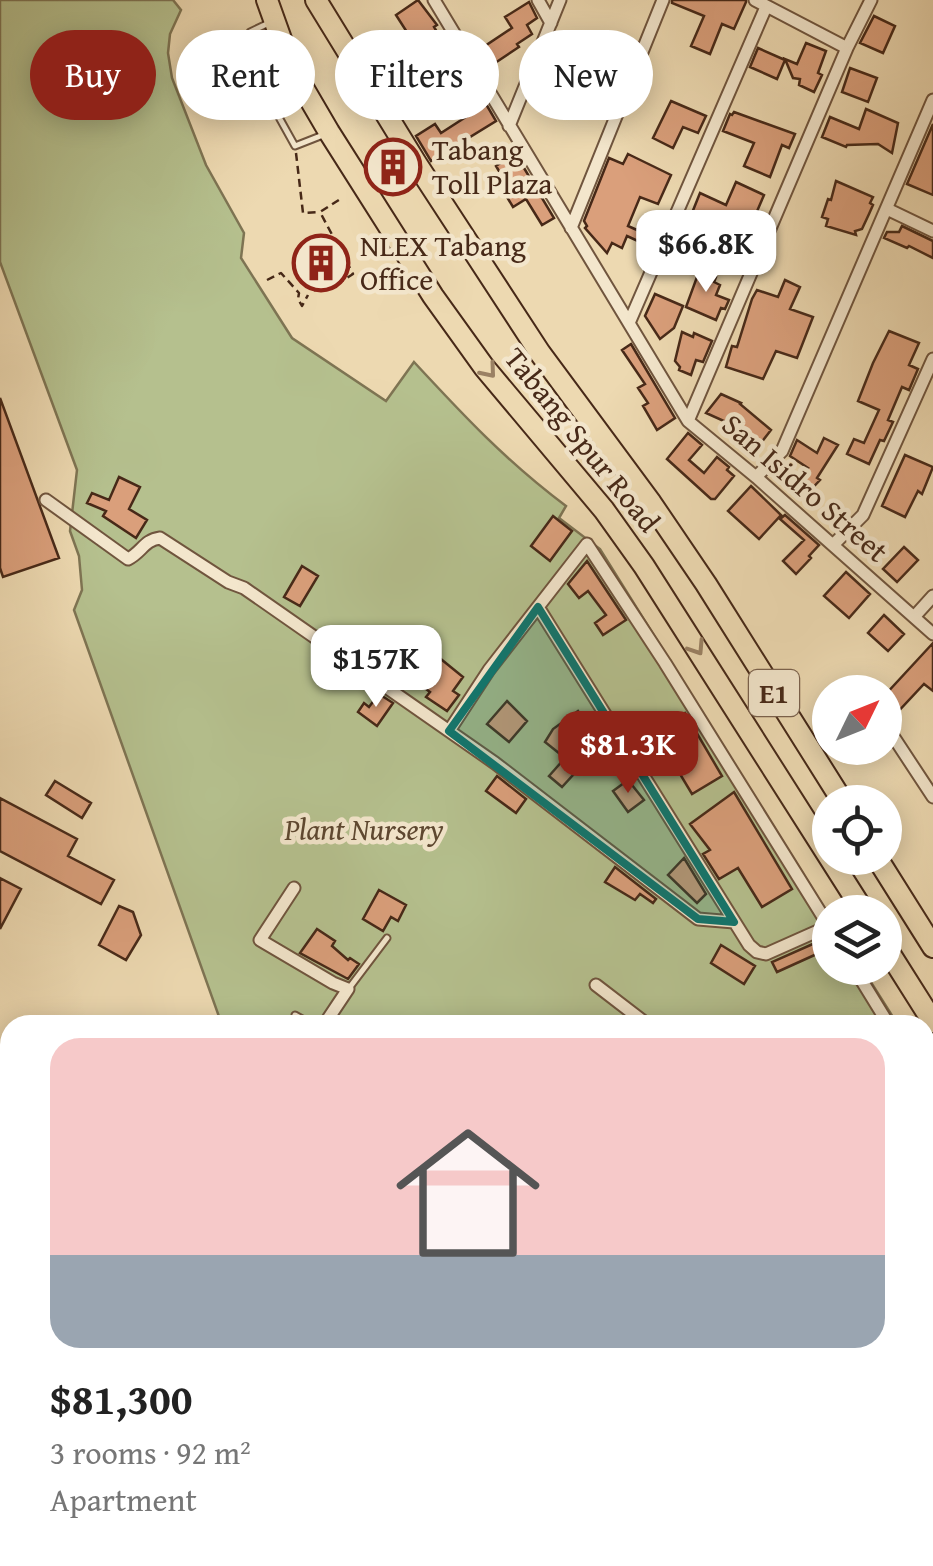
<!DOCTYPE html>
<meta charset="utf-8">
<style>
:root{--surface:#fff;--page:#f2f2f2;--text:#222;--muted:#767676;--accent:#8f2418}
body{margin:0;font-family:"Gentium Book Plus",serif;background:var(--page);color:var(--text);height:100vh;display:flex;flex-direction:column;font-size:38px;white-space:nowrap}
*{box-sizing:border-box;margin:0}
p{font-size:32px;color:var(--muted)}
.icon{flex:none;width:55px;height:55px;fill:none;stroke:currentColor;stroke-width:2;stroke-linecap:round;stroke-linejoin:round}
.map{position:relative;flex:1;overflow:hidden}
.details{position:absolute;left:0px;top:1015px;width:935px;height:552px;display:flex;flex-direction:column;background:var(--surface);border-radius:30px 30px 0 0;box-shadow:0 5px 25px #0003}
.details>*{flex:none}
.guide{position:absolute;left:30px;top:30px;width:875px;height:90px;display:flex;gap:20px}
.needle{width:65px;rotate:47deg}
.fabs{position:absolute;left:812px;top:675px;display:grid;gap:20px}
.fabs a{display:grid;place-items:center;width:90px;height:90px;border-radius:50%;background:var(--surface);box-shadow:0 5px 25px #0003;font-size:50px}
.price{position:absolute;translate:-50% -85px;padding:0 22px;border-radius:20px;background:#fff;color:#222;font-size:32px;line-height:65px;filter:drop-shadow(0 2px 5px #0008)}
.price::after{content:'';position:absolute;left:50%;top:60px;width:30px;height:22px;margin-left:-15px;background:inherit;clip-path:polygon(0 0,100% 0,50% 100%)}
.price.active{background:var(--accent);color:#fff}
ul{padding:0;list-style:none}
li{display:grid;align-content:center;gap:20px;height:530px;padding:0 50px}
li span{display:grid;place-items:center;height:310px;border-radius:30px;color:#555}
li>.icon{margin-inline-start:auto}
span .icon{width:180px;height:180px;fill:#fffc;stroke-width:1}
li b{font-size:42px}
.tag{padding:0 35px;border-radius:45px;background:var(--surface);box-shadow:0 5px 25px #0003;font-size:35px;line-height:90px}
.tag.active{background:var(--accent);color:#fff}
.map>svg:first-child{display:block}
.green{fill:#b5c08e;stroke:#7e7453;stroke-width:2.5}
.building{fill:#da9f7b;stroke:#472918;stroke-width:2.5}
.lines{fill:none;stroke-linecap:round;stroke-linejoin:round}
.service-casing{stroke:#70553e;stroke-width:9}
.minor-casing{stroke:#70553e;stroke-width:15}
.motorway-casing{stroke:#472918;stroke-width:24}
.path{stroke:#472918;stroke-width:2.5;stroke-dasharray:8 5;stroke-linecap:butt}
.service{stroke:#f3e6cc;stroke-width:5}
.minor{stroke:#f3e6cc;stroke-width:11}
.motorway{stroke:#edd9b1;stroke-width:20}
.oneway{stroke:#9a8164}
.marked{fill:#0f766e;fill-opacity:0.2;stroke:#0f766e;stroke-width:8;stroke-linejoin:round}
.labels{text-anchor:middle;stroke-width:9;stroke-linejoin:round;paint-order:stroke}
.shield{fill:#f3e6cc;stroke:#7b624e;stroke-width:2.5}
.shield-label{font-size:28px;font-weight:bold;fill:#472918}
.poi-label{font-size:30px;fill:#472918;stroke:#f3e6cc;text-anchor:start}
.street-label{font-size:30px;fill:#472918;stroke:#f3e6cc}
.park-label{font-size:30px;font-style:italic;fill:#5d4730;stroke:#f3e6cc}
</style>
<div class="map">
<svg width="933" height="1566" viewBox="0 0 933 1566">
<rect width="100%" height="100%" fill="#edd9b1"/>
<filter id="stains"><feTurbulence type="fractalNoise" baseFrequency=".002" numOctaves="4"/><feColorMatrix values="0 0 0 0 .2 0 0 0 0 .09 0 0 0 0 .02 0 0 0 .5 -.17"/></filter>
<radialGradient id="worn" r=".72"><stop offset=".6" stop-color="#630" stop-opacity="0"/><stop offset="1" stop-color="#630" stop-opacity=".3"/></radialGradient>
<path class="green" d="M0,0H173L181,10L170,34L168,53L172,78L206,165L244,233L241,258L292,338L386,401L414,362C464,416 506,461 566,506L559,518L600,549L830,917V968H862L898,1025H222L74,610L82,590L79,556L70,531L77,470L0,262Z
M925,1069L933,1082V1228L925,1238Z"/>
<path class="building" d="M418,0L437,25L434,27L440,37L438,39L441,43L424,55L414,39L412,40L396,15Z
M672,0H746V2L734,29L722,24L710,54L691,46L704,16L672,3Z
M529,2L537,18L527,25L532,34L517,44L519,47L489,67L479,50L512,28L505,17Z
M874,16L895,26L883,53L860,43Z
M557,41L587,53L579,71L576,70L563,101L566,102L561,113L532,101L536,89L540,91L552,61L550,60Z
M806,43L826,51L818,73L822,75L814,92L799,85L800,79L793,78L785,59L797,64Z
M758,48L785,60L777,79L750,67Z
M850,68L877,78L868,102L842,92Z
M671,101L706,116L698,133L683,127L673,148L653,138Z
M486,104L496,121L431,161L416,136L435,124L441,133Z
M866,109L898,123L892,153L878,144L847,145L846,147L822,137L830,117L859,129Z
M734,112L795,134L789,148L782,145L770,177L744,166L754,143L723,131L730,114L732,115Z
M933,124V195L907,184Z
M392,150L408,175L383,191L367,166Z
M515,153L554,218L542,225L526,199L513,207L504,192L509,188L496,166Z
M628,154L671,175L658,204L640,197L628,226L655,238L651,247L627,236L622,248L612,243L607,253L585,228L587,226L584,221L609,158L623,164Z
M836,181L873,197L870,203L873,205L869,214L862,229L855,231L856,235L826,226L828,219L822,217L828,199L831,200Z
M736,182L764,195L755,216L761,218L755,234L728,225L730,220L713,216L706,222L705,248L702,249L696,222L686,234L680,229L686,216L690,218L700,193L726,205Z
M902,226L933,241V258L909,246L907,248L884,238L887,232H899Z
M325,243L336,261L344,262L346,269L315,290L296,260Z
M701,266L712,270L710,274L716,277L714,282L720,285L716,295L729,300L725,309L721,308L716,320L686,307Z
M785,280L800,287L790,309L813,317L797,358L776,351L763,379L726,367L732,346L737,347L752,299L757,290L778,297Z
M655,294L683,306L674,328L660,339L645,316Z
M889,331L919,343L909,365L918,369L909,390L902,387L888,420L893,422L884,441L880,440L869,464L847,454L854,439L864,443L879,410L858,401L873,363Z
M682,332L693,337L694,333L712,341L703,362L696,360L691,375L679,370L680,367L675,361Z
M631,344L675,418L657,430L643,406L648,403L638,388L645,384L622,350Z
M721,394L741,403L740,404L771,430L754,452L730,432L735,426L706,413Z
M0,398L59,558L3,577L0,568Z
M688,433L702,445L689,460L704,473L717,457L729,467L727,470L734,476L715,499H711L667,459Z
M824,438L838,445L817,478L820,480L802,499L790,488L808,468L790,456L797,440L817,453Z
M905,455L933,467L922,494L918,491L905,517L882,506Z
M119,477L140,487L129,509L147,520L136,538L103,516L106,511L87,503L92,493L109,500Z
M751,486L781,515L759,539L728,511Z
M785,515L819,545L809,556L811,558L796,574L783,561L804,540L780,519Z
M553,516L572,531L550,561L531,546Z
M904,547L918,560L897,582L883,569Z
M587,561L626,620L603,635L595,623L606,615L588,591L579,598L568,584Z
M302,566L318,576L300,606L284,597Z
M846,572L870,594L849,618L824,596Z
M884,615L904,634L888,651L868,633Z
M933,643V691L924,684L893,717L885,710V695Z
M431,651L463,677L453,691L459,695L447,711L426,697L430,692L412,679Z
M379,694L393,703L377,726L358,712L364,703L369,707Z
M507,701L527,721L509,742L487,724Z
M578,711L592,731L597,728L611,746L586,764L585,762L562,787L549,776L565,758L545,742L553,729Z
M685,713L722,776L692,794L662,744L647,752L639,738L635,741L627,728L647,716L655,731Z
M497,776L526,799L516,813L486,791Z
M628,780L644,800L628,812L613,791Z
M55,781L91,803L82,818L46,795Z
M734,792L792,889L762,907L738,868L719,879L703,854L710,850L690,824Z
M0,798L77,839L68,856L114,880L101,904L0,851Z
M684,858L706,894L697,903L668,875Z
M615,867L656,899L653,903L640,894L635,900L605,882Z
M0,878L21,889L0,929Z
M379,890L406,905L398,921L391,917L383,931L363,919Z
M119,906L133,912L141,935L126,960L99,945Z
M317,929L335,941L332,946L348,960L350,958L359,964L348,979L300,953Z
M815,943L819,953L777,972L772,962Z
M721,945L755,966L744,984L711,963Z"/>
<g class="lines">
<g class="service-casing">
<path id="service" d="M271,22L250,32L241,49L295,146L323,135
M350,987L387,938
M295,1015L313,1025"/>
</g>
<g class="minor-casing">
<path id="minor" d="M434,0L688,421L756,477L933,634
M538,0L551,23
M755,0L847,48
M509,126L560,0
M887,209L933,231
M571,228L663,0
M629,323L766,7
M688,421L847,48L871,0
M756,477L782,451L933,100
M46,500L128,559C142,552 144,540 160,538L228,582L244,588L495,763L698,919L734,922
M833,545L863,515L933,359
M538,607L749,945L757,952L766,954L829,926
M914,617L933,596
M885,724L933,797
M449,731L489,670L587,544L665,663L830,928
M294,888L260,940L333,983L348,989L324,1025
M854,968L889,1025
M596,985L648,1025
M925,1084L928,1088L925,1089
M0,1094L5,1087L10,1085
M0,1158L10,1164
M0,1262L10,1268
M0,1368L10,1374
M900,1566L901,1558"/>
</g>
<g class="motorway-casing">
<path id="motorway" d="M267,0L291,67L329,132L433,296L484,367L604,510L644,566L864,912
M316,0L416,163L540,353L651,503L706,584L843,802
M877,858L933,947
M885,946L933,1022"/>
</g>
<path class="path" d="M296,153L303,213L319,212
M338,276L342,281L353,274L320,212L342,198
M267,280L281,273L299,293L298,299L302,306L308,295"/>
<use href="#service" class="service"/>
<use href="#minor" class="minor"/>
<use href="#motorway" class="motorway"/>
</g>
<defs><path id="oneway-chevron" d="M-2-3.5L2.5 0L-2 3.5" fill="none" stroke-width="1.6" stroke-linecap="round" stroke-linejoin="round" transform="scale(2.5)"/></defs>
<g class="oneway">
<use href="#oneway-chevron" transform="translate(489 371) rotate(50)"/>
<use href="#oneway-chevron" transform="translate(697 648) rotate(57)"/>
</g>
<path class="marked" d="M538,607L734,922L698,919L449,731Z"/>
<defs>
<g id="building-ring" transform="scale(2.875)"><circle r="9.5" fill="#f3e6cc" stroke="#8f2418" stroke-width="1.5"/><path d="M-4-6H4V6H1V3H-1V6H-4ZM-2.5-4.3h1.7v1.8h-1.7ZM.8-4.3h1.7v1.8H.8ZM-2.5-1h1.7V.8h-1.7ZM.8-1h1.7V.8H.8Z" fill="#8f2418"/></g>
</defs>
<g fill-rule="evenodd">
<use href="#building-ring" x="393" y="167"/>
<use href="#building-ring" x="321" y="263"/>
</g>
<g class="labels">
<rect class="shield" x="749" y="670" width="50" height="46" rx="8"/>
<g class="shield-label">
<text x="774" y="703">E1</text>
</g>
<g class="poi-label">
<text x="432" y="160">Tabang<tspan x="432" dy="34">Toll Plaza</tspan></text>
<text x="360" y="256">NLEX Tabang<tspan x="360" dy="34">Office</tspan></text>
</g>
<g class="street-label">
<text transform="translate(582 440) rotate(51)" y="10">Tabang Spur Road</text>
<text transform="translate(805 488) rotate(41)" y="10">San Isidro Street</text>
</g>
<g class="park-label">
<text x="364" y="840">Plant Nursery</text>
</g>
</g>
<rect width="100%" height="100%" filter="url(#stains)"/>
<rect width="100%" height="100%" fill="url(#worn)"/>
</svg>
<div class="fabs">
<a><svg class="needle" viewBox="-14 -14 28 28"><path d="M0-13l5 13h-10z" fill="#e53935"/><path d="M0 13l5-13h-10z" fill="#767676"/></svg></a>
<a><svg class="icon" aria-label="locate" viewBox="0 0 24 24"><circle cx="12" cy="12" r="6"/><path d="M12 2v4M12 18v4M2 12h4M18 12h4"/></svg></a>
<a><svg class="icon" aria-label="layers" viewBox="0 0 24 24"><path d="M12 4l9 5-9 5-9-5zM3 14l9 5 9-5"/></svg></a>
</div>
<b class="price" style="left:706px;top:295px">$66.8K</b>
<b class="price" style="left:376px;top:710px">$157K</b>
<b class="price active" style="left:628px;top:796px">$81.3K</b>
<div class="guide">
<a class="tag active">Buy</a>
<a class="tag">Rent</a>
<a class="tag">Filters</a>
<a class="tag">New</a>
</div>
<section class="details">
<ul>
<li><span style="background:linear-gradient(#f6c9c9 70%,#9aa5b1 0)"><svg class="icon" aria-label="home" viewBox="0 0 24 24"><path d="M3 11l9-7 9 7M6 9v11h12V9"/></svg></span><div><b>$81,300</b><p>3 rooms · 92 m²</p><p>Apartment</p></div></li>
</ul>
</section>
</div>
